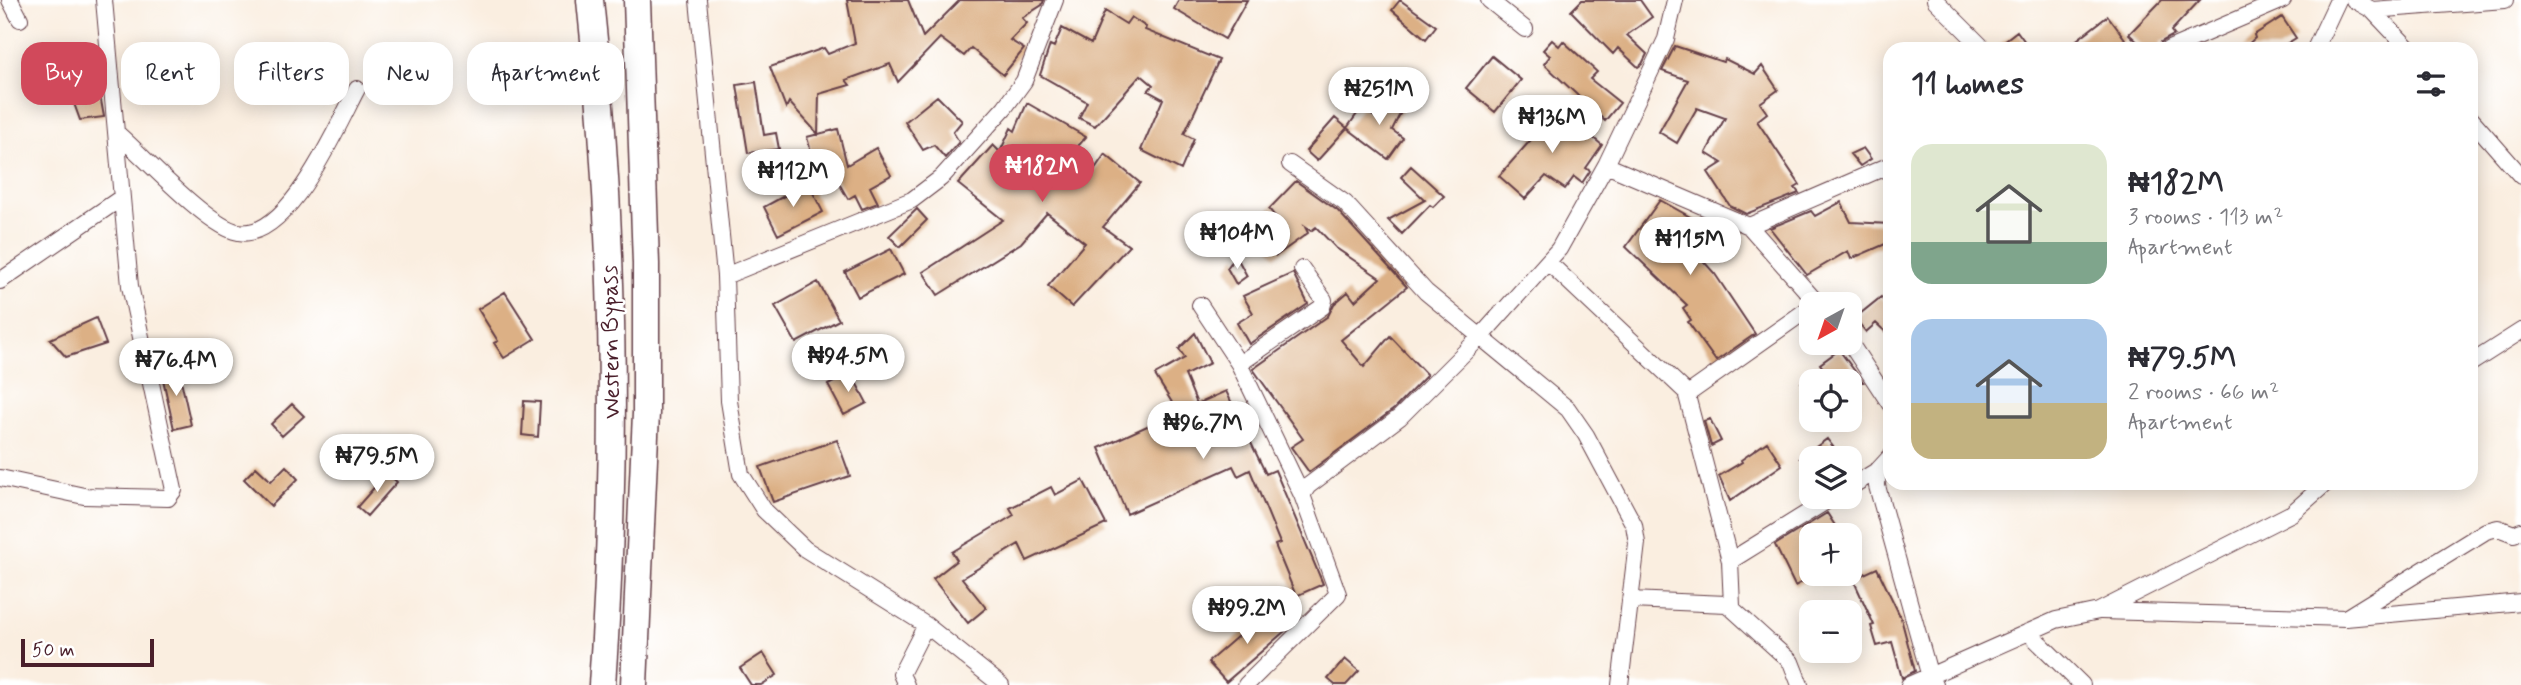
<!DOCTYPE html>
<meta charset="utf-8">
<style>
:root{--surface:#fff;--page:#f7f7f7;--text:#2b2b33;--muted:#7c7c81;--accent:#d1495b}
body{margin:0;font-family:Mynerve,sans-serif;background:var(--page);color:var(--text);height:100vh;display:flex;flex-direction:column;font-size:26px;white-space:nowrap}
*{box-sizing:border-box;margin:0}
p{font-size:23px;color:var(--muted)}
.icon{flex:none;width:38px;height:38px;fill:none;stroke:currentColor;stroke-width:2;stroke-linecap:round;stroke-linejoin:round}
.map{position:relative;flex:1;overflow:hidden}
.side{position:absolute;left:1883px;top:42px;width:595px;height:448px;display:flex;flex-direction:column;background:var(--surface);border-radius:21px;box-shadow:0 4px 18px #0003}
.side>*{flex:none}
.hud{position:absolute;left:21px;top:42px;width:665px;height:63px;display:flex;gap:14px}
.needle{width:46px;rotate:220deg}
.controls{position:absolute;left:1799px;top:292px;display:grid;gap:14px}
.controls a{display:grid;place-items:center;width:63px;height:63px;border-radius:14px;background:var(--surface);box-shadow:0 4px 18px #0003;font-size:35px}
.scale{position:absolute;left:21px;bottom:18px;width:133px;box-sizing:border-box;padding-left:7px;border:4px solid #4a1f2b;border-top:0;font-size:19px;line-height:24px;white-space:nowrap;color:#4a1f2b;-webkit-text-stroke:5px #fff;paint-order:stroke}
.price{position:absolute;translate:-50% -60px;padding:0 16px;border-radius:24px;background:#fff;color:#222;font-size:23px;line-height:46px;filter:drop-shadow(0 2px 4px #0008)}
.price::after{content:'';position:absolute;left:50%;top:42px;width:21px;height:16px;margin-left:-10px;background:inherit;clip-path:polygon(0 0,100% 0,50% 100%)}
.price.on{background:var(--accent);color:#fff}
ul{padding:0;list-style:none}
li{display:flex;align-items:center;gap:21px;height:175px;padding:0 28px}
li span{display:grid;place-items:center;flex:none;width:196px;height:140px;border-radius:21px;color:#555}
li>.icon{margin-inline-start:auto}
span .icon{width:84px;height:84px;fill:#fffc;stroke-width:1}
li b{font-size:30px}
h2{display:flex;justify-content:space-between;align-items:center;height:84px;padding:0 28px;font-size:30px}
.chip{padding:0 24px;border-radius:21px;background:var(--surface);box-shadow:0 4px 18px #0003;font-size:24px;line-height:63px}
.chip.on{background:var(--accent);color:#fff}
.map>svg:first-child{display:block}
.building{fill:#dcb085}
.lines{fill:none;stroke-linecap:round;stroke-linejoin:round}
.street-casing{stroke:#643e46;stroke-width:18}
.primary-casing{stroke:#643e46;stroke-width:29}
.street{stroke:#fff;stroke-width:16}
.primary{stroke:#fff;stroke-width:26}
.labels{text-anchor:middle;stroke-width:5;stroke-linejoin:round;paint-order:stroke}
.street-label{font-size:23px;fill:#4a1f2b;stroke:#fff}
</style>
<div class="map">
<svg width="2521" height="685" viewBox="0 0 2521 685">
<rect width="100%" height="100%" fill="#fff"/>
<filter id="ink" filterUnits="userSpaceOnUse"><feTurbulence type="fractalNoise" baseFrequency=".0143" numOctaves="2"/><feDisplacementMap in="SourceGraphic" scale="14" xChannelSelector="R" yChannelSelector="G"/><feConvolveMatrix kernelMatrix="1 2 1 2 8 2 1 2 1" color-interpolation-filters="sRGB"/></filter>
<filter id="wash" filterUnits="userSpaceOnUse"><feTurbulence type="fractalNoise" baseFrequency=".00686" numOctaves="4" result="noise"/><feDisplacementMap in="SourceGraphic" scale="28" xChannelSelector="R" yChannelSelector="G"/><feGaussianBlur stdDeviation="1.57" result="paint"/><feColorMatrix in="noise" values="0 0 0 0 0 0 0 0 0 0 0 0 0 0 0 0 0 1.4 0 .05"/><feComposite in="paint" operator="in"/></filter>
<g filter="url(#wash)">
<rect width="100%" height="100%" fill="#faeee0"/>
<g id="blocks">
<path class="building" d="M847,0H908L923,37L960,0H1044L1042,5L1022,18L1027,23L1010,40L1024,49L1003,75L971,48L964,56L940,38L898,82L890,64L846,80L850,85L819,94L818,134L789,102L786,108L770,67L824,48L828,54L855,43Z
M1179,0H1247L1225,39L1174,9Z
M1400,0L1436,26L1426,39L1392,10Z
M1582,0H1640L1652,17L1627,35L1647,54L1642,64L1638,67L1618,48L1613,54L1571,11Z
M2162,0H2200L2171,31L2174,35L2161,42L2159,49H2145L2129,34Z
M1105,11L1126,24L1131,17L1146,27L1145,30L1219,60L1184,134L1194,139L1181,170L1141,150L1163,99L1148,91L1153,85L1141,75L1095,126L1079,118L1087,102L1040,75L1050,45L1054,47L1062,28L1091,44Z
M2108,16L2125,39L2112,49H2065Z
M2282,17L2296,38L2278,49H2243L2255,38L2254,35Z
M2017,31L2025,42L2015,49H1994Z
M1552,40L1559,46L1563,41L1597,72L1590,79L1620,103L1605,121L1544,64L1550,56L1543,50Z
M1675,46L1723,62L1725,59L1755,74L1762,66L1778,90L1760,103L1767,113L1757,121L1800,185L1795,188L1799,193L1746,214L1730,206L1708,172L1722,163L1706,153L1725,118L1697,108L1677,143L1659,132L1688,80L1662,71Z
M1492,56L1521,80L1495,112L1466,88Z
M96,72L104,117L80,120L67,84Z
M756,82L764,135L776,133L779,149L748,153L737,85Z
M937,96L962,121L953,132L959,142L945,158L934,145L923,150L905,122Z
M1382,97L1403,108L1392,130L1403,138L1388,159L1347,128L1362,107L1373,116Z
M1027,103L1086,137L1065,161L1090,176L1105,154L1140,183L1103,227L1129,246L1072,307L1048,286L1085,243L1047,213L1021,243L938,295L923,272L1003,220L958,184L993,145L1000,152L1011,128L1015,131Z
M1550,103L1602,145L1586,168L1590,171L1582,183L1574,177L1565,189L1546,176L1525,199L1499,176L1536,134L1533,131Z
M1335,118L1347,128L1317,161L1306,151Z
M838,129L847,165L876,148L891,175L870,187L878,203L862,209L855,195L848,199L824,157L813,159L807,137Z
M1863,148L1871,159L1860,166L1850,154Z
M1411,166L1444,196L1433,207L1430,205L1402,234L1388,220L1425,200L1401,177Z
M1296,181L1338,211L1407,287L1341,340L1364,367L1390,336L1427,375L1394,409L1309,472L1291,447L1303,439L1253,369L1328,316L1334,304L1348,292L1355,301L1380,278L1336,248L1316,227L1311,231L1305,227L1308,233L1276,256L1257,234L1278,220L1269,209Z
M808,183L823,212L778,235L764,207Z
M1660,200L1692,218L1710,234L1696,253L1715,274L1755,334L1716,361L1688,322L1691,320L1683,308L1687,305L1626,247Z
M1841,202L1851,222L1890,224V242L1851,259L1848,251L1807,275L1770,228L1811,211L1815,216Z
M917,209L927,220L900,247L889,236Z
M891,249L904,274L858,297L845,272Z
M1236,256L1247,276L1236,284L1227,268Z
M1293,273L1308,304L1249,344L1237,323L1253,313L1243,296Z
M818,282L839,320L796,343L775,306Z
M505,292L535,339L504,358L494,343L498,341L478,309Z
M1881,297L1890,309V336L1876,323L1866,332L1855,318Z
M96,318L106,344L66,357L50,339Z
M1195,333L1210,363L1185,375L1197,404L1226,391L1266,474L1275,470L1323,584L1296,596L1275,545L1280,543L1250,470L1238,476L1233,466L1127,514L1099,448L1178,412L1155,375L1185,358L1179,349Z
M1839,350L1863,382H1803L1824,369L1820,364Z
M178,367L191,425L174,429L161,370Z
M851,373L867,403L844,415L828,385Z
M524,401L540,402L538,437L522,435Z
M292,404L304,416L282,436L271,424Z
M1710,419L1721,441L1711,446L1704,421Z
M1827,439L1842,458H1801Z
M837,440L850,476L773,502L760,467Z
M1767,442L1782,465L1730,501L1719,476L1742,462L1741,460Z
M286,466L298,479L271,506L244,479L256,467L271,481Z
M387,473L397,482L367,516L357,507Z
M1083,480L1106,524L1027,561L1019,544L962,578L986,608L968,623L933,579L957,560L952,552L1014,515L1010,508L1051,487L1055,495Z
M1827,513L1836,527L1823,530L1825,536H1811V550L1802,554L1812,577L1795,586L1775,545Z
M1877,568L1901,618L1915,671L1902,678L1892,642L1877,646L1871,626L1874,625L1853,579Z
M1268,610L1285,631L1226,682L1208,662Z
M763,653L777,675L761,685H751L740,668Z
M1345,659L1359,671L1346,685H1335L1328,679Z"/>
</g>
</g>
<g filter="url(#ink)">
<use href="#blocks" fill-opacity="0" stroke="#643e46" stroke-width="2"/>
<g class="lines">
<g class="street-casing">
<path id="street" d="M10,0L20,19
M698,0L725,276L729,401L741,474L764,510L805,549L926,625L1001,685
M1489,0L1525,29
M1935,0L1984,49
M2354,0L2372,10L2409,49
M2372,10L2505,0
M2169,49L2283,0
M2315,49L2338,0
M2471,119L2521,176
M119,135C146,159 203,221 234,231C286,248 338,124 357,89
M1290,164L1345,203L1426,292L1568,409L1586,435L1634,525L1637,543L1620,685
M1606,165L1749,226L1818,304
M1749,226L1890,165
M1548,262L1686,392L1730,561L1732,606
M725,276L912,200L941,178L1005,107L1024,81L1055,0
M0,281L121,198
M1200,305L1239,364L1302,495
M1850,343L1890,404
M2471,363L2521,331
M1239,364L1322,307L1324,300L1302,269
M1686,392L1692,391L1811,307
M1878,470L1877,486L1930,677L1935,685
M0,478L84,496L168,498L174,490L130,286L104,0
M1850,487L1878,470L1890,457
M1730,561L1833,497
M1630,600L1727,604L1791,662L1800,685
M2101,611L2346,618L2521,602
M2347,617L2486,531L2498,528L2514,534L2521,531
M2028,632L2082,685
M906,685L901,674L926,625
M1246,685L1338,594L1302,495L1308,486L1400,417L1482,335L1559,249L1606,165L1666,39L1675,0
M1909,685L2056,620L2099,611L2292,513L2326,483"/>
</g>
<g class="primary-casing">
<path id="primary" d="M590,0C615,227 618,457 602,685
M634,685L646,413V264L637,0"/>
</g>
<use href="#street" class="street"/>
<use href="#primary" class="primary"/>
</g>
</g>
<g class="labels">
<g class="street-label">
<text transform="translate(610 342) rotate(-91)" y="8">Western Bypass</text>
</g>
</g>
</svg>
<div class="controls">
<a><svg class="needle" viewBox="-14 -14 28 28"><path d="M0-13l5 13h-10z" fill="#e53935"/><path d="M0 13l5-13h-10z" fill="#7c7c81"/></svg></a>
<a><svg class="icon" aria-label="locate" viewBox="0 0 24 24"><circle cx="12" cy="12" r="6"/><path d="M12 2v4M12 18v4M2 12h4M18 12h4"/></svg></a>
<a><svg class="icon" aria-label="layers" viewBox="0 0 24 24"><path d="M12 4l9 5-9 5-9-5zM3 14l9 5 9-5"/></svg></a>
<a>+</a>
<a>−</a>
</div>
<div class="scale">50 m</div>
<b class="price" style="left:1379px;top:127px">₦251M</b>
<b class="price" style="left:1552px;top:155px">₦136M</b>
<b class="price on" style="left:1042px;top:204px">₦182M</b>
<b class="price" style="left:793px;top:209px">₦112M</b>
<b class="price" style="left:1237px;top:271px">₦104M</b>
<b class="price" style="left:1690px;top:277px">₦115M</b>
<b class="price" style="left:848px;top:394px">₦94.5M</b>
<b class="price" style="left:176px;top:398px">₦76.4M</b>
<b class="price" style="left:1203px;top:461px">₦96.7M</b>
<b class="price" style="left:377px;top:494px">₦79.5M</b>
<b class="price" style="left:1247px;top:646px">₦99.2M</b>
<div class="hud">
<a class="chip on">Buy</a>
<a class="chip">Rent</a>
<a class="chip">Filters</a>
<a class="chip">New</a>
<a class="chip">Apartment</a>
</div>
<section class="side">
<h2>11 homes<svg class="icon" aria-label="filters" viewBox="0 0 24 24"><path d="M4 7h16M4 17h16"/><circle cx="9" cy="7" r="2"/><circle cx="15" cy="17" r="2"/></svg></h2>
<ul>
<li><span style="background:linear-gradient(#dfe7d0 70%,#7fa58c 0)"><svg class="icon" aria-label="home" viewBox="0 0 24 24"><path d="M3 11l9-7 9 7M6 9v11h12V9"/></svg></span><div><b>₦182M</b><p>3 rooms · 113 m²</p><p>Apartment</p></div></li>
<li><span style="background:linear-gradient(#a9c7e8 60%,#c2b280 0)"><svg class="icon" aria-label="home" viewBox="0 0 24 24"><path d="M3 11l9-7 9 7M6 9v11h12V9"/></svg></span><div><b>₦79.5M</b><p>2 rooms · 66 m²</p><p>Apartment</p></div></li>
</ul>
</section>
</div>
